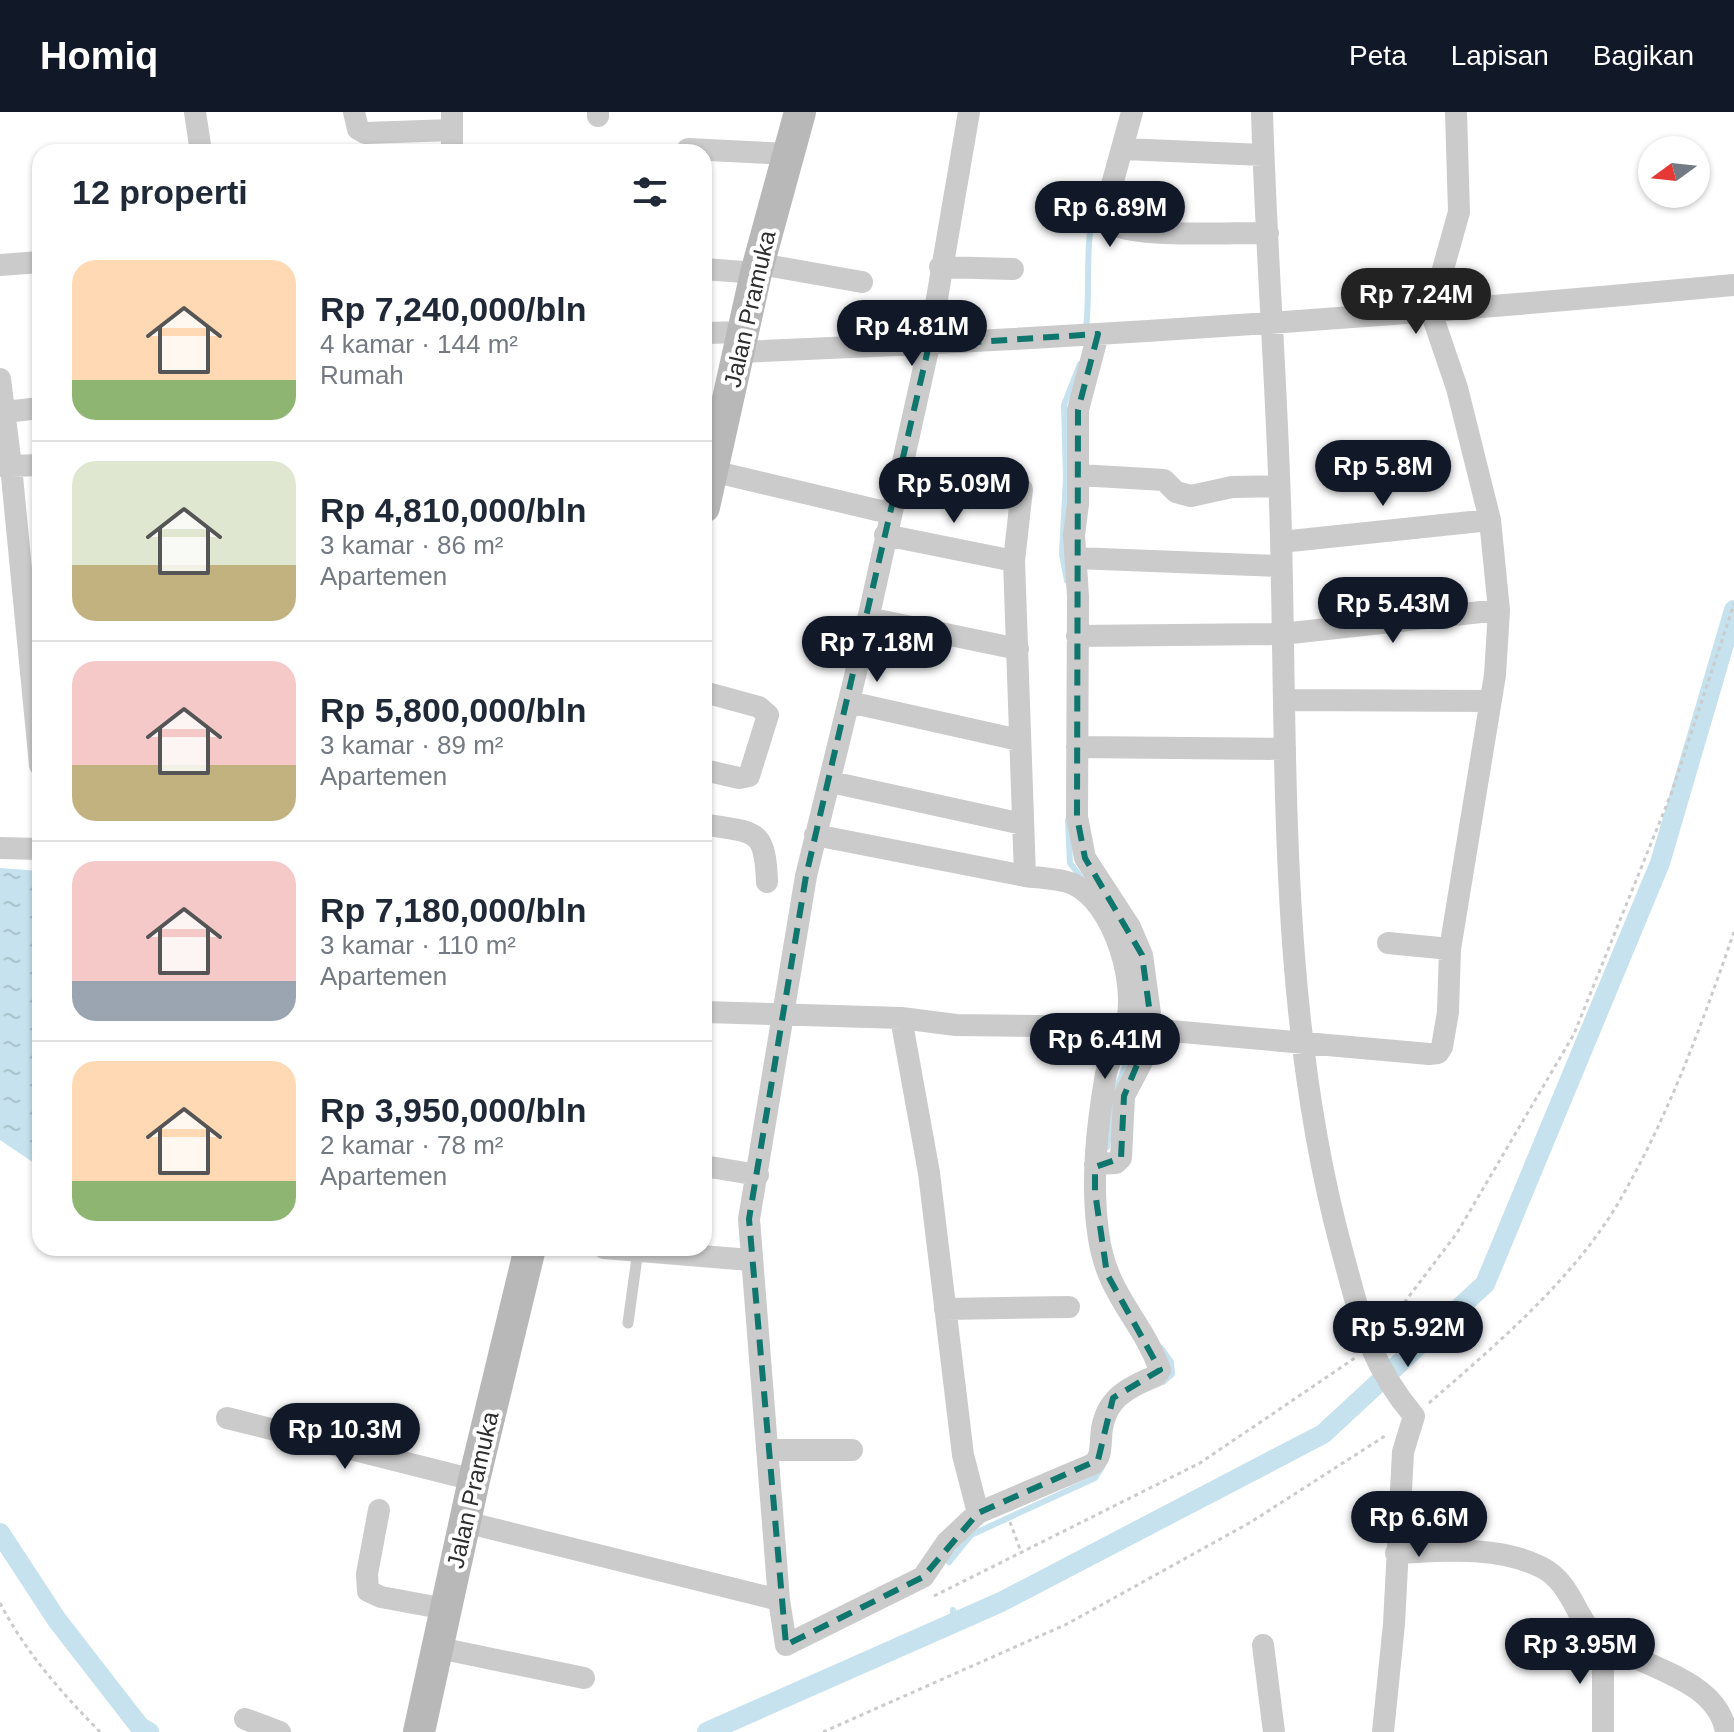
<!DOCTYPE html>
<html lang="id">
<meta charset="utf-8">
<style>
:root{--surface:#fff;--page:#f2f2f3;--text:#1f2937;--muted:#747a83;--line:#e0e1e3;--accent:#111827}
body{margin:0;font-family:Helvetica,sans-serif;background:var(--page);color:var(--text);height:100vh;display:flex;flex-direction:column;font-size:30px;white-space:nowrap}
*{box-sizing:border-box;margin:0}
p{font-size:26px;color:var(--muted)}
.icon{flex:none;width:44px;height:44px;fill:none;stroke:currentColor;stroke-width:2;stroke-linecap:round;stroke-linejoin:round}
.map{position:relative;flex:1;overflow:hidden}
.details{position:absolute;left:32px;top:32px;width:680px;height:1112px;display:flex;flex-direction:column;background:var(--surface);border-radius:24px;box-shadow:0 2px 6px #0004}
.details>*{flex:none}
.needle{width:52px;rotate:255deg}
.controls{position:absolute;left:1638px;top:24px;display:grid;gap:16px}
.controls a{display:grid;place-items:center;width:72px;height:72px;border-radius:50%;background:var(--surface);box-shadow:0 2px 6px #0004;font-size:40px}
.price{position:absolute;translate:-50% -68px;padding:0 18px;border-radius:28px;background:var(--accent);color:#fff;font-size:26px;line-height:52px;filter:drop-shadow(0 2px 4px #0008)}
.price::after{content:'';position:absolute;left:50%;top:48px;width:24px;height:18px;margin-left:-12px;background:inherit;clip-path:polygon(0 0,100% 0,50% 100%)}
.price.active{background:#222;color:#fff}
ul{padding:0;list-style:none}
li{display:flex;align-items:center;gap:24px;height:200px;padding:0 40px}
li+li{border-top:2px solid var(--line)}
li span{display:grid;place-items:center;flex:none;width:224px;height:160px;border-radius:24px;color:#555}
li>.icon{margin-inline-start:auto}
span .icon{width:96px;height:96px;fill:#fffc;stroke-width:1}
li b{font-size:34px}
h2{display:flex;justify-content:space-between;align-items:center;height:96px;padding:0 40px;font-size:34px}
header{display:flex;align-items:center;gap:48px;box-sizing:border-box;height:112px;padding:0 40px;background:var(--accent);color:#fff}
header strong{font-size:38px}
nav{display:flex;gap:44px;margin-inline-start:auto;font-size:28px}
.map>svg:first-child{display:block}
.water{fill:url(#water-ripples)}
.lines{fill:none;stroke-linecap:round;stroke-linejoin:round}
.stream{stroke:#c5e2ee;stroke-width:6}
.canal{stroke:#c5e2ee;stroke-width:20}
.path{stroke:#cbcbcb;stroke-width:3;stroke-dasharray:4 4;stroke-linecap:butt}
.lane{stroke:#cbcbcb;stroke-width:11}
.street{stroke:#cbcbcb;stroke-width:22}
.secondary{stroke:#b8b8b8;stroke-width:32}
.marked{fill:none;stroke:#0f766e;stroke-width:6;stroke-dasharray:16 10;stroke-linejoin:round}
.labels{text-anchor:middle;stroke-width:8;stroke-linejoin:round;paint-order:stroke}
.street-label{font-size:24px;fill:#2e2e2e;stroke:#fff}
</style>
<header>
<strong>Homiq</strong>
<nav><a>Peta</a><a>Lapisan</a><a>Bagikan</a></nav>
</header>
<div class="map">
<svg width="1734" height="1620" viewBox="0 0 1734 1620">
<defs>
<pattern id="water-ripples" width="26" height="14" patternUnits="userSpaceOnUse" patternTransform="scale(2)"><rect width="26" height="14" fill="#c5e2ee"/><path d="M2 4q2-2 4 0t4 0M15 11q2-2 4 0t4 0" fill="none" stroke="#aac2cc"/></pattern>
</defs>
<rect width="100%" height="100%" fill="#fff"/>
<path class="water" d="M0,756L40,759V1055L0,1028Z"/>
<g class="lines">
<path class="stream" d="M1086,218C1091,174 1083,126 1098,83
M1067,469L1062,442L1066,366L1064,293L1080,252
M1068,708L1070,751L1083,768
M1117,976L1138,919
M1107,1035L1113,995
M1161,1236L1171,1250L1172,1262L1163,1270
M949,1450L971,1423L1095,1366L1102,1355
M953,1498L955,1511"/>
<path class="canal" d="M0,1421L57,1508L140,1615L149,1620
M707,1620L1001,1490L1323,1322L1485,1172L1660,751L1734,498"/>
<path class="path" d="M1385,1216L1457,1121L1574,922L1671,682L1734,492
M1429,1291C1497,1232 1574,1167 1620,1088C1669,1003 1702,912 1734,820
M1010,1410L1021,1440
M934,1484L1200,1351L1355,1246
M0,1491C26,1541 61,1580 100,1620
M823,1620L1067,1512L1251,1410L1388,1322"/>
<path class="lane" d="M628,1211L638,1138"/>
<path class="street" d="M195,0L201,40
M354,0L358,17L365,21L452,18
M452,0V40
M1132,0L1105,98C1107,105 1108,109 1115,113C1138,126 1237,120 1268,121
M1262,0C1266,142 1278,284 1281,426C1287,664 1279,904 1341,1135C1360,1204 1367,1248 1414,1304L1403,1340L1394,1512L1383,1620
M598,4V0
M688,37L788,42
M1124,37L1263,43
M760,152L862,170
M0,153L40,150
M940,155L1013,157
M704,157L756,161
M704,221L745,220
M739,240C1071,227 1403,204 1734,173
M0,267L11,354L40,353
M5,300L40,296
M0,354H11L40,653
M712,359L889,401
M1079,363L1164,368L1176,380L1191,384L1232,375L1279,374
M885,423L1014,449
M1281,430L1490,408
M1076,446L1280,454
M868,506L1018,537
M1077,524L1282,522L1499,498
M704,580L759,595L768,603L749,664L739,666L704,658
M1285,588L1489,589
M849,590L1019,628
M1077,635L1285,637
M831,670L1023,712
M704,712C754,722 765,713 767,770
M815,723L1025,764L1014,449L1022,377
M0,736L40,737
M1388,831L1450,837
M704,900L901,906L956,913L1126,915L1429,942L1438,941L1442,935L1448,900L1450,837L1495,563L1499,498L1490,408L1457,276L1431,200L1459,100L1456,0
M901,906L929,1061L963,1343L978,1401L1093,1352C1101,1345 1100,1338 1101,1328C1102,1290 1123,1277 1156,1264L1160,1258C1141,1205 1106,1184 1098,1120C1091,1068 1097,1014 1106,962C1109,946 1120,933 1125,918C1139,876 1115,791 1073,772C1059,766 1039,766 1025,764
M1095,1052L1116,1051L1121,1046L1124,984L1144,946L1152,917L1149,894L1142,843L1130,815L1085,746L1077,705L1078,484L1074,423L1078,392V298L1098,222
M704,1054L758,1063
M604,1136L750,1148
M945,1197L1069,1195
M227,1306L474,1368
M767,1338H852
M379,1398L367,1462L368,1479L381,1485L446,1497
M465,1410L779,1488L749,1107L806,764L859,548L929,233L969,0
M1396,1441C1442,1439 1497,1433 1541,1455C1573,1471 1576,1509 1597,1525C1634,1554 1717,1564 1726,1620
M779,1488L786,1533L923,1465L947,1430L978,1401
M1263,1533L1274,1620
M439,1536L584,1566
M245,1607L280,1620
M1603,1620V1528"/>
<path class="secondary" d="M704,395L756,161L800,0
M419,1620L474,1368L530,1136"/>
</g>
<path class="marked" d="M1098,222L1078,298L1077,705L1085,746L1142,843L1152,917L1124,984L1121,1046L1095,1055V1080L1107,1162L1160,1258L1113,1286L1098,1348L978,1401L923,1465L786,1533L749,1107L806,764L929,233Z"/>
<g class="labels">
<g class="street-label">
<text transform="translate(750 197) rotate(-77)" y="8">Jalan Pramuka</text>
<text transform="translate(473 1378) rotate(-77)" y="8">Jalan Pramuka</text>
</g>
</g>
</svg>
<div class="controls">
<a><svg class="needle" viewBox="-14 -14 28 28"><path d="M0-13l5 13h-10z" fill="#e53935"/><path d="M0 13l5-13h-10z" fill="#747a83"/></svg></a>
</div>
<b class="price" style="left:1110px;top:137px">Rp 6.89M</b>
<b class="price active" style="left:1416px;top:224px">Rp 7.24M</b>
<b class="price" style="left:912px;top:256px">Rp 4.81M</b>
<b class="price" style="left:1383px;top:396px">Rp 5.8M</b>
<b class="price" style="left:954px;top:413px">Rp 5.09M</b>
<b class="price" style="left:1393px;top:533px">Rp 5.43M</b>
<b class="price" style="left:877px;top:572px">Rp 7.18M</b>
<b class="price" style="left:1105px;top:969px">Rp 6.41M</b>
<b class="price" style="left:1408px;top:1257px">Rp 5.92M</b>
<b class="price" style="left:345px;top:1359px">Rp 10.3M</b>
<b class="price" style="left:1419px;top:1447px">Rp 6.6M</b>
<b class="price" style="left:1580px;top:1574px">Rp 3.95M</b>
<section class="details">
<h2>12 properti<svg class="icon" aria-label="filters" viewBox="0 0 24 24"><path d="M4 7h16M4 17h16"/><circle cx="9" cy="7" r="2"/><circle cx="15" cy="17" r="2"/></svg></h2>
<ul>
<li><span style="background:linear-gradient(#ffd9b3 75%,#8fb573 0)"><svg class="icon" aria-label="home" viewBox="0 0 24 24"><path d="M3 11l9-7 9 7M6 9v11h12V9"/></svg></span><div><b>Rp 7,240,000/bln</b><p>4 kamar · 144 m²</p><p>Rumah</p></div></li>
<li><span style="background:linear-gradient(#dfe7d0 65%,#c2b280 0)"><svg class="icon" aria-label="home" viewBox="0 0 24 24"><path d="M3 11l9-7 9 7M6 9v11h12V9"/></svg></span><div><b>Rp 4,810,000/bln</b><p>3 kamar · 86 m²</p><p>Apartemen</p></div></li>
<li><span style="background:linear-gradient(#f6c9c9 65%,#c2b280 0)"><svg class="icon" aria-label="home" viewBox="0 0 24 24"><path d="M3 11l9-7 9 7M6 9v11h12V9"/></svg></span><div><b>Rp 5,800,000/bln</b><p>3 kamar · 89 m²</p><p>Apartemen</p></div></li>
<li><span style="background:linear-gradient(#f6c9c9 75%,#9aa5b1 0)"><svg class="icon" aria-label="home" viewBox="0 0 24 24"><path d="M3 11l9-7 9 7M6 9v11h12V9"/></svg></span><div><b>Rp 7,180,000/bln</b><p>3 kamar · 110 m²</p><p>Apartemen</p></div></li>
<li><span style="background:linear-gradient(#ffd9b3 75%,#8fb573 0)"><svg class="icon" aria-label="home" viewBox="0 0 24 24"><path d="M3 11l9-7 9 7M6 9v11h12V9"/></svg></span><div><b>Rp 3,950,000/bln</b><p>2 kamar · 78 m²</p><p>Apartemen</p></div></li>
</ul>
</section>
</div>
